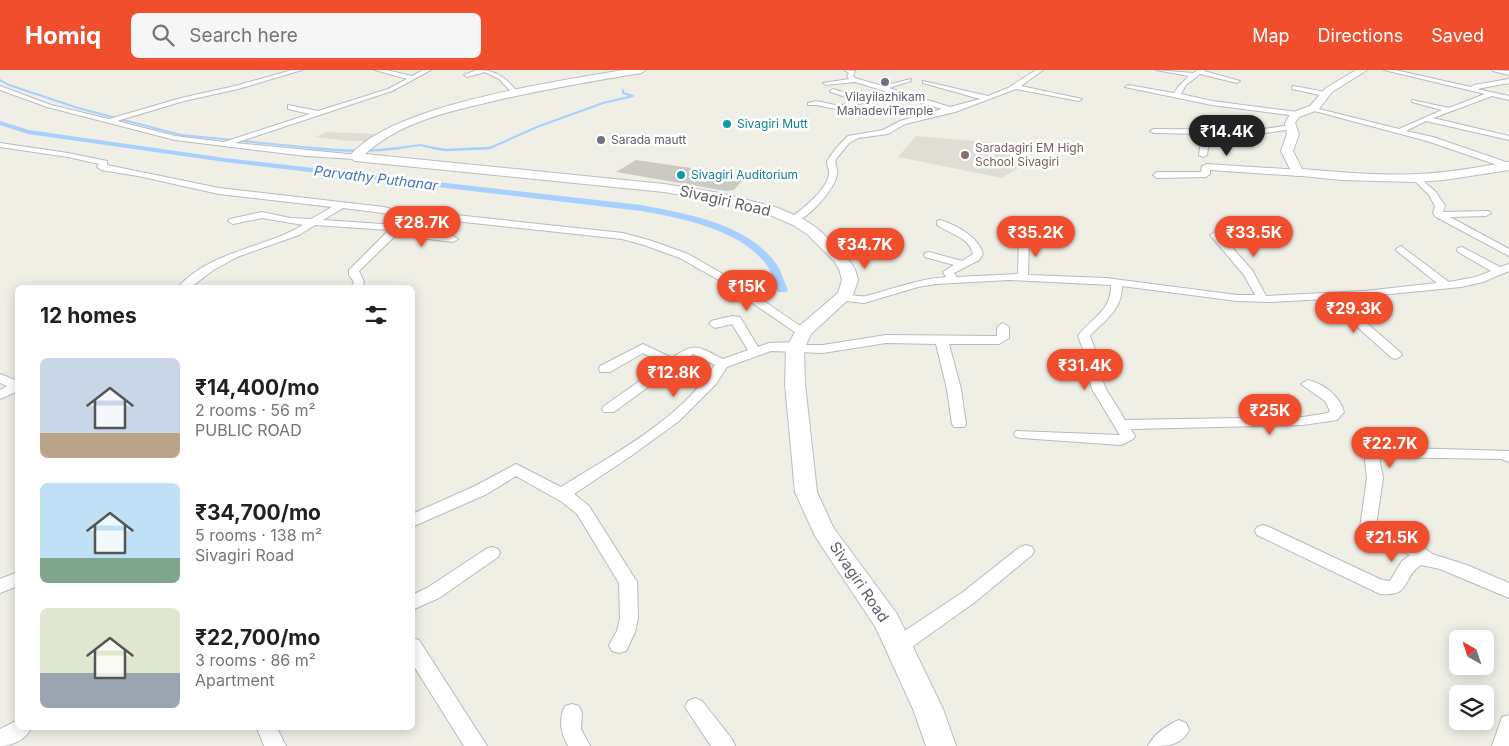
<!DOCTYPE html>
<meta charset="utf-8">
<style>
:root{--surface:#fff;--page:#f6f6f6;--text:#202124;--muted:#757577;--accent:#f04e2c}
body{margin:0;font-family:Inter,sans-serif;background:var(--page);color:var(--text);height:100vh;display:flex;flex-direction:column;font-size:19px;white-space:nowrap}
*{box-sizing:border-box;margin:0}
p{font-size:16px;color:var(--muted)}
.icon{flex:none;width:28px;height:28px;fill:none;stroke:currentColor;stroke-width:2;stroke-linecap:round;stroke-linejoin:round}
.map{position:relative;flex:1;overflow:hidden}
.sheet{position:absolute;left:15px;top:215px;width:400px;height:445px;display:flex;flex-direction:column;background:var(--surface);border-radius:8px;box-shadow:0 2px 12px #0003}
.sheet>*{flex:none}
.needle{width:32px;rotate:320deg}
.fabs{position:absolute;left:1449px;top:560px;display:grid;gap:10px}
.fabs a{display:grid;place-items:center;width:45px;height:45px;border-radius:8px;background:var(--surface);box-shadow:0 2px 12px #0003;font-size:25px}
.price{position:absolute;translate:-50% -42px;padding:0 11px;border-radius:18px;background:var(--accent);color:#fff;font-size:16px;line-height:32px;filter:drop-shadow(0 1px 2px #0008)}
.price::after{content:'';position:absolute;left:50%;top:30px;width:15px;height:11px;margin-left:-8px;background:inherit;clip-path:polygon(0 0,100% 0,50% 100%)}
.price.current{background:#222;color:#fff}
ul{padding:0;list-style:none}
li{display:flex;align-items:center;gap:15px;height:125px;padding:0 25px}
li span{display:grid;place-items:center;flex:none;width:140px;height:100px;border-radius:8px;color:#555}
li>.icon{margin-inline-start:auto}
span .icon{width:60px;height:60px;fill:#fffc;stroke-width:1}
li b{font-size:21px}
h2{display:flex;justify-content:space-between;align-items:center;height:60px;padding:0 25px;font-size:21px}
header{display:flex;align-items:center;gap:30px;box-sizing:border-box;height:70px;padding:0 25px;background:var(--accent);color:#fff}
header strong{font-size:24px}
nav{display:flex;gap:28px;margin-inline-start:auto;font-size:18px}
.search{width:350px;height:45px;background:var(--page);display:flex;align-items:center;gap:12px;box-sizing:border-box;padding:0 18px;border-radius:8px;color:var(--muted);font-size:19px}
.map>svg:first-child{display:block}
.education{fill:#e0ded4}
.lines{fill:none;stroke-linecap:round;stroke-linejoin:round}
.stream-far1{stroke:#a7d0ff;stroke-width:2}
.stream{stroke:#a7d0ff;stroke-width:2.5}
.canal{fill:#a7d0ff;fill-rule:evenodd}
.building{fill:#cbc9c3}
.street-casing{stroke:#b8bac0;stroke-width:2}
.secondary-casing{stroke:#bbbdc4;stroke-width:2}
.street{fill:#fff;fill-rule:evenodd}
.secondary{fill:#fff;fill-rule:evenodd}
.worship-dot{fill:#6b7280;stroke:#fff;stroke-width:2}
.culture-dot{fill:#0f9aa8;stroke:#fff;stroke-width:2}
.education-dot{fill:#8d6e63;stroke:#fff;stroke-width:2}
.labels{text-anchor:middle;stroke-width:5;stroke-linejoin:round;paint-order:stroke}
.far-worship-label{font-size:12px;fill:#5b616d;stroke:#fff}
.far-culture-label{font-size:12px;fill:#0d838f;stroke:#fff;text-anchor:start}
.far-education-label{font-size:12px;fill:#785e54;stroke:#fff;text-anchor:start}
.far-water-label{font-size:14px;font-style:italic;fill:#4172bf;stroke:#fff}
.street-label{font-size:15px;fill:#5d6067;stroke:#fff}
</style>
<header>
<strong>Homiq</strong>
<div class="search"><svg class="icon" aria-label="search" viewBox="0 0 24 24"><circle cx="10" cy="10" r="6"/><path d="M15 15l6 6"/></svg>Search here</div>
<nav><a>Map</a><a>Directions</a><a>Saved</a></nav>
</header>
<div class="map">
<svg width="1509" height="676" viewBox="0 0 1509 676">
<rect width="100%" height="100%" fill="#f0efe6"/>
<path class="education" d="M327,62L377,64L366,71H348L315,67Z
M916,66L1007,74L1030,83L1027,92L1002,108L898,87Z"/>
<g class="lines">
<path class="stream-far1" d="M0,10L9,15L78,38L181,65L324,79
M391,79L420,75L439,79
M472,79L490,78L537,57L603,33L633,26L623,23V20"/>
<path class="stream" d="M311,78C341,81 370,82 400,78
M433,78L445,80L491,78"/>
<path class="canal" d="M0,51L29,60L225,88L641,135C687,144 748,153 777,195C782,202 784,212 788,220L786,222H778C773,215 773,205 768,197C743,160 682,148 641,141L225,92L28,64L0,55Z"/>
</g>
<path class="building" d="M636,90L746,106L734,120L726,121L616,102Z"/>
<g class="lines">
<g class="street-casing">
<path id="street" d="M292,0H302L238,19L184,31L117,51L175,66L224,72L310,44L288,39V35L318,41L388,19L407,9L375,0H386L412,6L423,0H431L392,21L235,73L358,85L359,87L355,89L306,86L175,70L47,37L0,20V16L51,35L109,49L181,28L235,16Z
M477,0C498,0 506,8 519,24L514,25L499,9L485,2L467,7L464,5Z
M844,0L855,1L853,6L855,8L882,16L911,9V11L889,18L950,37L980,29L923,13V11L988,26L1008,18L1036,0H1043L1021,16L1082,29L1079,31L1016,19L955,42L905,54L888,64L858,68L849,73L836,89C834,95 838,98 837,104C836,118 804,155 790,152V148C802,140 829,118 829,103C829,99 827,95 827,91L837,77L848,66L883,60L900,51L942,39L896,25L858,34L841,40L816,35H808V33L816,31L840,36L854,30L831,22L830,21L833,19L862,28L888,22L855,12L826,15L823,13L849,9L847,6L849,3Z
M1156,0L1193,3L1198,0H1205L1204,1L1240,11L1237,13L1200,4L1186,15L1181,24L1212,31L1297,42L1301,44L1297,46L1212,35L1125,17L1128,15L1174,23L1179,16L1189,6Z
M1384,0H1395L1471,17L1474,15L1509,9V13L1477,19L1509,26V30L1492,26L1433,48L1509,66V70L1426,51L1406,61L1433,67L1509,93V99L1427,71L1307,39L1311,37L1399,59L1442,40L1412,32V30L1449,38L1485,24Z
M1492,0L1509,1V5L1493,1Z
M1294,16L1325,22L1328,24L1325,26L1292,19V17Z
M1290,55L1294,57L1293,59L1258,64H1210L1207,85L1203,87L1199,85L1202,64L1154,63L1150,61L1154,59L1258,60Z
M0,73L68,83L107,91V95L219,118L384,137L423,148L446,144L623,163L652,171L688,184L730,208L809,262L803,266L799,265L722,212L680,188L644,175L622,169L446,150L423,154L383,143L343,138L323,150L397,155L402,153L407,156L402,160L453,166L458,169L453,172L396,165L359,201L364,212L362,218H351L354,212L349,205V200L389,160L315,155L299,165L237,187L212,201L190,218H177C212,180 263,179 303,155L262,148L233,154L228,151L230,149L262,142L290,148L311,149L332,137L219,124L138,106L101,100L97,97L99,94L68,87L0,77Z
M1207,94L1300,100L1304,103L1300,106L1210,100V104L1206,107L1157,108L1153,105L1157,102H1201L1202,96Z
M1416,105L1436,122L1445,136L1443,142L1489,141L1491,143L1486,146L1450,147L1509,179V186L1436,147L1433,143L1435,136L1429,125L1412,108Z
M940,150C956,155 979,167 983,184L979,190L954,203L957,207L1018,204L1019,168L1024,165L1029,168L1028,205L1106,208L1237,225H1255L1244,205L1210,165L1215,162L1219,163L1252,200L1266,226L1365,221L1437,213L1397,181L1396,179L1401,176L1449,212L1476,207L1491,201L1458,182L1457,180L1458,178L1462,177L1500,197L1509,194V201L1483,212L1461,217L1339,229L1400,282L1402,285L1396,289L1392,288L1326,229L1269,232L1237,231L1122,216C1122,240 1105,250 1090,266L1100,292V304L1106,319L1125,350L1303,347L1328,343L1330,341L1325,331L1301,314L1308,310C1324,314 1340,326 1344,342L1337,350L1303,355L1131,359L1135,366L1133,369L1121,375L1021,368L1016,367L1014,364L1016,361L1120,365L1092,319L1088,304V292L1078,266C1092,247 1111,242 1111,215L1009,210L936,214L918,217L864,233L838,230L836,228C844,221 857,228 866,226C893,219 918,209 946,207L943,202L954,195L925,187L924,185L925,183L929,182L962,191L973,184C969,167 950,164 937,155V151Z
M732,246L740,247L758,277L769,273L797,272L803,275H823L886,265L997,266V257L1003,253L1009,257V268L999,274H949L961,319L966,354L964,357H954L952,354L947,319L936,274L886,273L823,283L771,281L727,297L716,314L679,351L631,386L574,424L589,436L637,512L638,548L635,562L626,581L619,583L612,581L609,575L617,561L620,548L619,513L577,444L562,432L516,406L487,424L412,457V444L475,416L516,394L561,417C615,383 680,350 715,295L693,284L614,342H604L602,339L604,336L664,294L643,283L610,302H600L599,299L600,296L643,274L672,288C696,271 698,277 723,289L748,280L732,254L715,258L709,254L711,251Z
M0,304L18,311V321L0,329V320L7,316L0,313Z
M1371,377L1509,381V392L1501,389L1379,387L1383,408L1376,456L1387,463L1419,474L1432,484L1467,495L1509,513V528L1440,499L1421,495C1401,508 1412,527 1380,524L1257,465L1255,461L1257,457L1263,455L1269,457L1382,510L1390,511L1402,491L1410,485C1394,476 1370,475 1360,458L1367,408L1364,382L1366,379Z
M1026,475L1032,477L1034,481L1032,485L975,532L905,582L898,584L891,582L888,576L891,570L963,522L1020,477Z
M492,477L498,479L500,483L498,487L439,528L412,540V525L427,518L486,479Z
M18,502V516L0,523V509Z
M412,568L419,570L487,676H464L412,593Z
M695,628L702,631L732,669L735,676H711L685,637L688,631Z
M572,634L579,636L582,643L581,659L590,676H568C561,662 558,651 565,636Z
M1509,645V676H1492L1502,647Z
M18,650V658H31C27,669 12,676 0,676V659Z
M1179,650L1186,653L1189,660C1181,676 1167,676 1148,676C1154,664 1167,655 1179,650Z
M257,658H277L286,676H264Z"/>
</g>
<g class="secondary-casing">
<path id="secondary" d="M624,0H646L641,3C593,11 545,19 498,30C451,41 401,51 365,84L664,114L720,123L778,138L803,149L817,158L845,185L855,199L858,210L853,225L811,264L804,279L805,314L817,422L833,457L897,544L943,639L956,676H926L913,639L876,558L815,466L795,422L785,314L786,279L797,258L838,223L842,210L839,199L834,191L807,164L793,155L768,144L719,131L664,122L355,91L349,87C389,35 559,11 624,0Z
M1356,0H1367L1332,22L1318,40L1299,47L1295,53L1299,64L1293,81L1302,99C1340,102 1379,106 1417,104C1448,103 1479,97 1509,92V100L1444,110L1416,112L1341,110L1293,105L1281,81L1287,64L1285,53L1291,43L1310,36L1326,18Z"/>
</g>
<use href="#street" class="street"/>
<use href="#secondary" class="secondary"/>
</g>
<g class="worship-dot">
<circle cx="885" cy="12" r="5"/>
<circle cx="601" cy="70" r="5"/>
</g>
<g class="culture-dot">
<circle cx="727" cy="54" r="5"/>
<circle cx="681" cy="105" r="5"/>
</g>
<circle class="education-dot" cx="965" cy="85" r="5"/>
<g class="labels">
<g class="far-worship-label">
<text x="885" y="31">Vilayilazhikam<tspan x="885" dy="14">MahadeviTemple</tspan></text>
<text x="611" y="74" text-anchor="start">Sarada mautt</text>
</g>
<g class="far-culture-label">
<text x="737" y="58">Sivagiri Mutt</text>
<text x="691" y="109">Sivagiri Auditorium</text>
</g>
<g class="far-education-label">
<text x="975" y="82">Saradagiri EM High<tspan x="975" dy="14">School Sivagiri</tspan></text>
</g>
<g class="far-water-label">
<text transform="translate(376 108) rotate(7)" y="5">Parvathy Puthanar</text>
</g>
<g class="street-label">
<text transform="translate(725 131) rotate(13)" y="5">Sivagiri Road</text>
<text transform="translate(859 512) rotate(56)" y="5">Sivagiri Road</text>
</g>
</g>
</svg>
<div class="fabs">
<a><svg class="needle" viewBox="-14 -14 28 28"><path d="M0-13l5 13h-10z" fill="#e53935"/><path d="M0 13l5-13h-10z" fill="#757577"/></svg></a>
<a><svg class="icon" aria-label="layers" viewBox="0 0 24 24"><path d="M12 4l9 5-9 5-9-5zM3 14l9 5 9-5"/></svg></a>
</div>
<b class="price current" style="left:1227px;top:87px">₹14.4K</b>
<b class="price" style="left:422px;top:178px">₹28.7K</b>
<b class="price" style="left:1036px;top:188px">₹35.2K</b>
<b class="price" style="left:1254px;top:188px">₹33.5K</b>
<b class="price" style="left:865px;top:200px">₹34.7K</b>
<b class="price" style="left:747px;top:242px">₹15K</b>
<b class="price" style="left:1354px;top:264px">₹29.3K</b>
<b class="price" style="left:1085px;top:321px">₹31.4K</b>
<b class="price" style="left:674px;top:328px">₹12.8K</b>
<b class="price" style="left:1270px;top:366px">₹25K</b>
<b class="price" style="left:1390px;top:399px">₹22.7K</b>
<b class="price" style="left:1392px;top:493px">₹21.5K</b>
<section class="sheet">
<h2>12 homes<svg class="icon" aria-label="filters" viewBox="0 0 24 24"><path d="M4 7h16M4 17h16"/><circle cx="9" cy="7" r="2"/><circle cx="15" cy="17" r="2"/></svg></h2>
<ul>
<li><span style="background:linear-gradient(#c9d6e8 75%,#b9a48a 0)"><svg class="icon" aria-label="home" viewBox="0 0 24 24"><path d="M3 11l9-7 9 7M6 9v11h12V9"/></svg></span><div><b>₹14,400/mo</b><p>2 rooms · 56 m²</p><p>PUBLIC ROAD</p></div></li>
<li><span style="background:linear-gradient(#bfe0f5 75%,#7fa58c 0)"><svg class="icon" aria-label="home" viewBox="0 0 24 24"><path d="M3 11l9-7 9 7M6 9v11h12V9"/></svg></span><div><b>₹34,700/mo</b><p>5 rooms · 138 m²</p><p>Sivagiri Road</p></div></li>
<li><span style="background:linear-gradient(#dfe7d0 65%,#9aa5b1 0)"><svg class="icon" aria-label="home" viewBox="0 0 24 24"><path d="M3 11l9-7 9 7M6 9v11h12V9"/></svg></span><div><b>₹22,700/mo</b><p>3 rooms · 86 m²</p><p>Apartment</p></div></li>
</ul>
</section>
</div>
